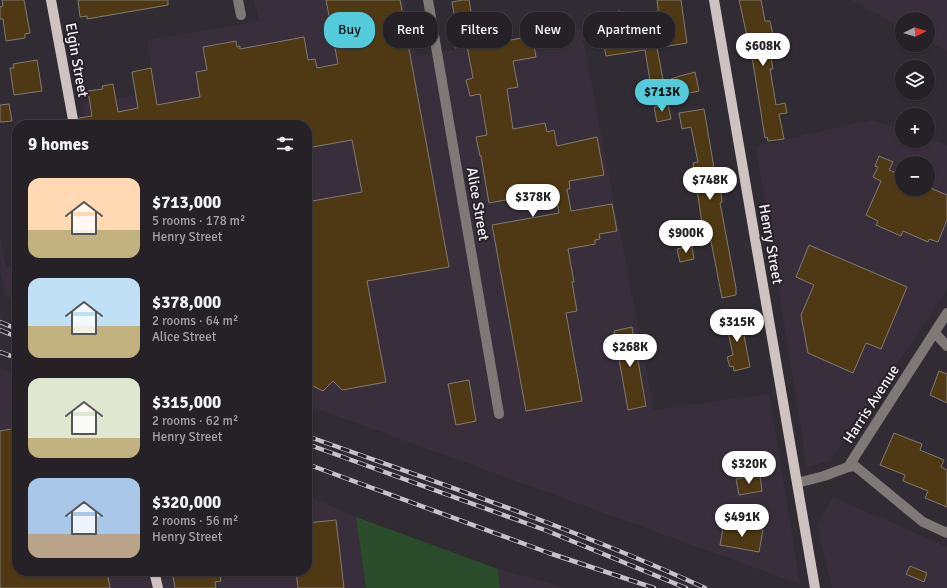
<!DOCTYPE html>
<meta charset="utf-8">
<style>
:root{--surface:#252126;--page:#2d292e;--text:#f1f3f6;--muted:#a3a3a7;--line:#423e43;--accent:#53cbdb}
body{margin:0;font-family:Signika,sans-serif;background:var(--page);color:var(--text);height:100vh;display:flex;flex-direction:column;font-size:15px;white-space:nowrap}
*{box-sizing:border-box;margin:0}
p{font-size:13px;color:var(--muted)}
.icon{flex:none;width:22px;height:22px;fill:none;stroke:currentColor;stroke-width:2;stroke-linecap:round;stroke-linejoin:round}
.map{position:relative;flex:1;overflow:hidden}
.panel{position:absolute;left:12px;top:120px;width:300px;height:456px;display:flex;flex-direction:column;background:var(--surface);border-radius:16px;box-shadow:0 1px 3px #0004,0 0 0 1px var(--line)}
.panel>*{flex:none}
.banner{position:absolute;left:324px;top:12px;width:380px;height:36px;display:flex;gap:8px}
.needle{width:26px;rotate:85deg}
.tools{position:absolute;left:895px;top:12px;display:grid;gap:8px}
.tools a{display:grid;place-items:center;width:40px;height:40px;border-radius:50%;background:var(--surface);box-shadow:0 1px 3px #0004,0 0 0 1px var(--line);font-size:20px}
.price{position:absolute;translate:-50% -34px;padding:0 9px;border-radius:14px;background:#fff;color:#222;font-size:13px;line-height:26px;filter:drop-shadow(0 1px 2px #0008)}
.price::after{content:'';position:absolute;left:50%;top:24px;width:12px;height:9px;margin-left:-6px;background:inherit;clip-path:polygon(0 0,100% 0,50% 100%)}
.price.current{background:var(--accent);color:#111}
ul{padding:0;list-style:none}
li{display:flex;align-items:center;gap:12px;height:100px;padding:0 16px}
li span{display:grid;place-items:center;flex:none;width:112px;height:80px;border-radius:12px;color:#555}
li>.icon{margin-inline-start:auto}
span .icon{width:48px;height:48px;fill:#fffc;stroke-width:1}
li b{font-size:17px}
h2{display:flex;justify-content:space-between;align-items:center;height:48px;padding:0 16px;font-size:17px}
.tag{padding:0 14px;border-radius:16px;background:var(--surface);box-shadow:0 1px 3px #0004,0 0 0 1px var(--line);font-size:14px;line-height:36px}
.tag.current{background:var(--accent);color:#111}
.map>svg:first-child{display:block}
.built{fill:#392f3c;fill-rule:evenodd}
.green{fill:#2a4c2a}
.building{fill:#4f3914;stroke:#807a71}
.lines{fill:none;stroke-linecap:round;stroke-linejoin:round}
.minor{stroke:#7e7877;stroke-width:10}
.major{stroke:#cec3c1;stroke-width:10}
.rail-casing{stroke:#c6c2c8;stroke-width:4.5}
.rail{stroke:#272229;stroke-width:3;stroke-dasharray:9;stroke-linecap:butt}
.labels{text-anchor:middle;stroke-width:4;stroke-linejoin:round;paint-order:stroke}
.street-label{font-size:15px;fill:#f3eff4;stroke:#272229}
</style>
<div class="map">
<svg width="947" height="588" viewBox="0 0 947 588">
<rect width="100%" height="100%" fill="#312c33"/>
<path class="built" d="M254,0H405L417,56L581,29L654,410L769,394L800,584L307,405V125H85L82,103L156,92L147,41L259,21Z
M852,0H947V51L928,40V19H902V27Z
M871,120L902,130V141H928V138L947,145V286L944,295L830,461L807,467L756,146ZM902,163H928V189H902Z
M0,238L6,267L17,266V300L6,296L0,273Z
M0,368L17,375V571H307V496L356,517L366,588H0Z
M833,497L947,547V588H832L817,525Z
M498,569L567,588H500Z"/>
<path class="green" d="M356,517L498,569L500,588H366Z"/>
<path class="building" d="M2,0H24L30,33L25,34V38L6,41L3,19H0V7L3,6Z
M78,0H168V5L87,19V16L80,17Z
M326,0H400L449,267L367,281L386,382L342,390L333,381L323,391L307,383V202L362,192L352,140L307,148V125H80L79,118L92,116L88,91L103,89L102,86L113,84L118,112L138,108L132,72L151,68L157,105L200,97L196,72L207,70L203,47L236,41L237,47L240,46V49L304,37L308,60L315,59L317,68L338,64Z
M463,0H469L474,28L475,27L476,31L482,30L485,45L532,36L536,57L513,61L518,87L507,89L513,129L545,123L547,132L554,130L557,146L597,137L604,175L569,181L570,189H567L571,211L612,204L617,231L599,234L600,239L595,240V244L568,249L574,282H572L577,311L566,313L582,401L526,411L492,225L559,213L555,191L489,203L481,156H480L476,137L487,135L480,94L470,96L466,80L473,78L467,46L455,48L452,32L457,31L452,2Z
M657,0H681L687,43L657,48L663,79L650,81L645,50L606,56L598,14L620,11L624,32L660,25Z
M739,0H761L765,21H770L774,40L768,42L773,69H770L776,105L785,103L787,113L779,114L784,139L768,141L767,137L765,138L753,63Z
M37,60L42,91L14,95L10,68H14L13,64Z
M695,72L699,91L674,96L671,79L680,76Z
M9,104L12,121L0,122V105Z
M668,104L671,119L657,122L654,107Z
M704,109L714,168L719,193H721L722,202L720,203L736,288V295L722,298L711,241L699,243L696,225L702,223L693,163L698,162L691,127L682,129L679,113Z
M879,156L893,162L889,170L902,175V189H928V187L947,195V220L938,242L929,239L928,242L903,231L901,236L876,225L878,221L866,215L881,181L873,177L878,167L875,166Z
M809,245L907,287L881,349L866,343L853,373L808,353L801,315L814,285L796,277Z
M692,246L694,259L680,262L677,249Z
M740,314L750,367L734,371L733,366L730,367L727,357L733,355L725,317Z
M632,327L646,406L628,410L614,331Z
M939,371L947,374V403L930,395Z
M469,380L476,421L456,425L448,384Z
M17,428V571H107L110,588H0V431Z
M894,433L922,444L920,450L944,460L941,467L947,470V507L925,498L928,491L903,481L905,475L880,465Z
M760,475L762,491L739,495L736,479Z
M336,520L344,588H298L296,571H307V523Z
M724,523L763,530L759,552L720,545Z
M910,566L927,573L924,582L906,574Z
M172,571H219L221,581L215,582L216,588H175Z"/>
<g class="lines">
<path class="minor" d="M238,0L241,15
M428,0L499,414
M935,333L947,346
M848,467L855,466L923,522L947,533
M797,483L824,476L848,467L947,313"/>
<path class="major" d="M51,0L74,125
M714,0L815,588
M154,571L158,588"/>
<g class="rail-casing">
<path id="rail" d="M0,322L17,329
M0,330L17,337
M0,352L17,358
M307,436C441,484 576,529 705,588
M307,444L545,530L686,588
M307,464L549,553L654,588"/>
</g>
<use href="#rail" class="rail"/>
</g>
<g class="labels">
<g class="street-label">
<text transform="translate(77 60) rotate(80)" y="5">Elgin Street</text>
<text transform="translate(478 204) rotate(80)" y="5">Alice Street</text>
<text transform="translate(771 244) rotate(80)" y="5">Henry Street</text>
<text transform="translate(871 404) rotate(-57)" y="5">Harris Avenue</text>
</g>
</g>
</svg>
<div class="tools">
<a><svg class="needle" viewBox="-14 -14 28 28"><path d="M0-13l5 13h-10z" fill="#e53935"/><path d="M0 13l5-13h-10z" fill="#a3a3a7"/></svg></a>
<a><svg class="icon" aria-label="layers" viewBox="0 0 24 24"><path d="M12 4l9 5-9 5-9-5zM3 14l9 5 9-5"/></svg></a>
<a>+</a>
<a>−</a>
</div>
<b class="price" style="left:763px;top:67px">$608K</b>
<b class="price current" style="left:662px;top:113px">$713K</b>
<b class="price" style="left:710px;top:201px">$748K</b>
<b class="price" style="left:533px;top:218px">$378K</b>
<b class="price" style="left:686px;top:254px">$900K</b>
<b class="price" style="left:737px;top:343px">$315K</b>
<b class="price" style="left:630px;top:368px">$268K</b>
<b class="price" style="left:749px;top:485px">$320K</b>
<b class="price" style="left:742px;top:538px">$491K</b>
<div class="banner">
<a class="tag current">Buy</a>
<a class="tag">Rent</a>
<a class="tag">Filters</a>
<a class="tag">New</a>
<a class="tag">Apartment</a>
</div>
<section class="panel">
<h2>9 homes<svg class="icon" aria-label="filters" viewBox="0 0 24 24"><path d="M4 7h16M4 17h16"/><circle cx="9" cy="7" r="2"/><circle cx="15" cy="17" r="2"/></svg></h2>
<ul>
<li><span style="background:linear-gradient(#ffd9b3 65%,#c2b280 0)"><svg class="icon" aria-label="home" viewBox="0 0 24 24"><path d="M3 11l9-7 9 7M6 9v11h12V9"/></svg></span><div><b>$713,000</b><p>5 rooms · 178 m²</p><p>Henry Street</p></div></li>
<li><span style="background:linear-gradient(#bfe0f5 60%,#c2b280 0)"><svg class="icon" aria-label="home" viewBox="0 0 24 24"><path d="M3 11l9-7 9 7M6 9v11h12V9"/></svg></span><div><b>$378,000</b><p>2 rooms · 64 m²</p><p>Alice Street</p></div></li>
<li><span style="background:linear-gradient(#dfe7d0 75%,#c2b280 0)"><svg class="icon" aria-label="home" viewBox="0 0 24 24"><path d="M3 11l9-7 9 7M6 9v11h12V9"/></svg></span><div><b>$315,000</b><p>2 rooms · 62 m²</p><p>Henry Street</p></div></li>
<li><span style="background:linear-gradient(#a9c7e8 70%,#b9a48a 0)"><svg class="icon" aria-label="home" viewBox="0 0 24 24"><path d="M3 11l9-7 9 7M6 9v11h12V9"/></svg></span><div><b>$320,000</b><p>2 rooms · 56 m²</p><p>Henry Street</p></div></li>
</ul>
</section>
</div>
